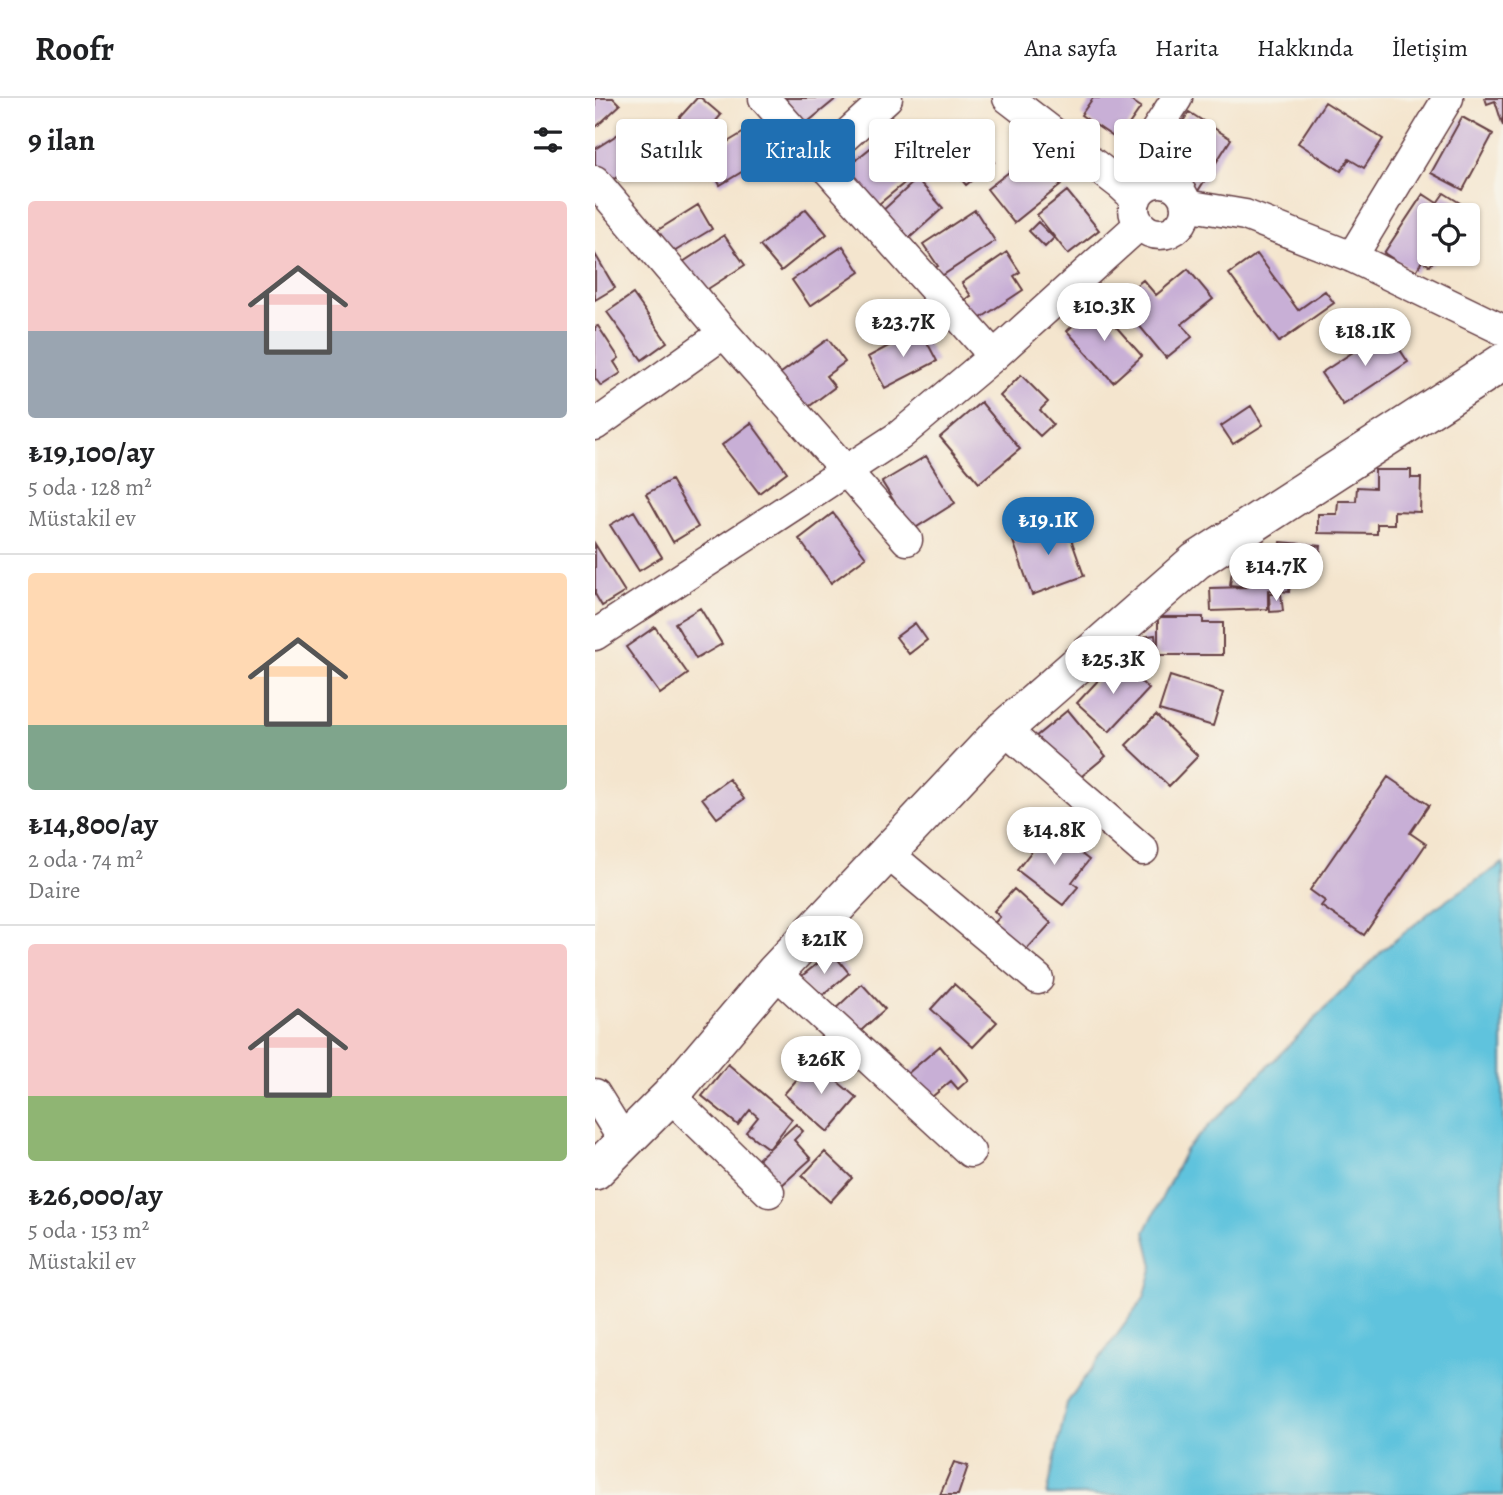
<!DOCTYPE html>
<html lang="tr">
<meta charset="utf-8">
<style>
:root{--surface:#fff;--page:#f6f6f6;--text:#202124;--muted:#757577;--line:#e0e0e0;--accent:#1f6fb2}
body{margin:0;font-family:Alegreya,serif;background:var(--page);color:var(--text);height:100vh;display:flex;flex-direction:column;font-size:26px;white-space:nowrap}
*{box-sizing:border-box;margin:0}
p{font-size:23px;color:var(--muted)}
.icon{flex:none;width:38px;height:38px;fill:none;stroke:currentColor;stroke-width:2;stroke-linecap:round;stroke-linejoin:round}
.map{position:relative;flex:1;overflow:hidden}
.sheet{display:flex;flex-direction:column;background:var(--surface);width:595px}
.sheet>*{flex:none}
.guide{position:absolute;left:21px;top:21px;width:665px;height:63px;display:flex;gap:14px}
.controls{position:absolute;left:822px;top:105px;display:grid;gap:14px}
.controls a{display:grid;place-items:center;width:63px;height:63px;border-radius:7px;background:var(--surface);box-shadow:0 2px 5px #0004;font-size:35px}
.price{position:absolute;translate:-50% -60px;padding:0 16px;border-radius:24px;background:#fff;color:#222;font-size:23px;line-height:46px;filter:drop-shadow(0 2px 4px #0008)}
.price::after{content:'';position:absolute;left:50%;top:42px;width:21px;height:16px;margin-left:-10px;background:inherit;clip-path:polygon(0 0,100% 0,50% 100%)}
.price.selected{background:var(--accent);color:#fff}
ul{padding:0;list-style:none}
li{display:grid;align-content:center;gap:14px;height:371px;padding:0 28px}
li+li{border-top:2px solid var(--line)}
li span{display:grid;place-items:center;height:217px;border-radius:7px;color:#555}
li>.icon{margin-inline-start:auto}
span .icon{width:126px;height:126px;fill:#fffc;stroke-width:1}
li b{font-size:30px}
h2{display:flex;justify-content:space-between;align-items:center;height:84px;padding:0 28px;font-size:30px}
.pill{padding:0 24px;border-radius:7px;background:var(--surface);box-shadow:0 2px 5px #0004;font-size:24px;line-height:63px}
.pill.selected{background:var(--accent);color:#fff}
header{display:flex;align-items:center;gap:42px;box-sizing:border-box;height:98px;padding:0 35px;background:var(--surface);border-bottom:2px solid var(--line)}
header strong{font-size:33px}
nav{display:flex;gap:38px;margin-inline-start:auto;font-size:24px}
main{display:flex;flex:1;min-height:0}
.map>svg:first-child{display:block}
.water{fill:#5fc3dd;stroke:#547184;stroke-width:2}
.building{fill:#c8afd6}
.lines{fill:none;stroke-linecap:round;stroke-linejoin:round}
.minor-casing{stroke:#643d43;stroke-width:33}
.tertiary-casing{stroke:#643d43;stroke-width:40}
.minor{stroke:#fff;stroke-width:30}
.tertiary{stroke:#fff;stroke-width:37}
</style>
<header>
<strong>Roofr</strong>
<nav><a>Ana sayfa</a><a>Harita</a><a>Hakkında</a><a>İletişim</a></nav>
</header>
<main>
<section class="sheet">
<h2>9 ilan<svg class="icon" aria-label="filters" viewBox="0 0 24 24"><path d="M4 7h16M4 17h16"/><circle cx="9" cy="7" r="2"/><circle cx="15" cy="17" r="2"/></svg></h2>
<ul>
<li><span style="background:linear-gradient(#f6c9c9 60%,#9aa5b1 0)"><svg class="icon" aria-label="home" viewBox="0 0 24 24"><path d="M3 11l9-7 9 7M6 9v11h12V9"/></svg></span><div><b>₺19,100/ay</b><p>5 oda · 128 m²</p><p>Müstakil ev</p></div></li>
<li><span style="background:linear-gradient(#ffd9b3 70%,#7fa58c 0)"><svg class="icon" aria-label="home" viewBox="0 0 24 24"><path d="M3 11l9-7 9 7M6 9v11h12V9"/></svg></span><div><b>₺14,800/ay</b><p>2 oda · 74 m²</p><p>Daire</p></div></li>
<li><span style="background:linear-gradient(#f6c9c9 70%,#8fb573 0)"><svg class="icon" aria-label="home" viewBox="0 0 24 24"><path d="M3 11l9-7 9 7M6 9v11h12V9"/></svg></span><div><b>₺26,000/ay</b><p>5 oda · 153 m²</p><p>Müstakil ev</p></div></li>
</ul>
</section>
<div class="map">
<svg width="908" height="1397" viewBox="0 0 908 1397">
<rect width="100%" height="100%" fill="#f7f3e8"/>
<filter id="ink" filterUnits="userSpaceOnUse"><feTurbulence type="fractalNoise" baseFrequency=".0143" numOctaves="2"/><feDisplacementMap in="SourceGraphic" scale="14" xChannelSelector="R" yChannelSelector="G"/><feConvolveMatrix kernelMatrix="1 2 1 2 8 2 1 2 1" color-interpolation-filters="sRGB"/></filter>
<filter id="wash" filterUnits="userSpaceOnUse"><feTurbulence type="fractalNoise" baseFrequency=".00686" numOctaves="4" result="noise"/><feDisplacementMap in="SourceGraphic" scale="28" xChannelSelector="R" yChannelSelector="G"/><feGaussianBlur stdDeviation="1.57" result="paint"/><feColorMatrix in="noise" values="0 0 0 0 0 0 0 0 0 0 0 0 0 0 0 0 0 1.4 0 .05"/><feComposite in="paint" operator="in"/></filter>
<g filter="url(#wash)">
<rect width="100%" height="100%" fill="#f4e5ce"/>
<path class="water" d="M908,765V1397H452L472,1305L549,1200L558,1168L550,1134L591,1051L788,852L840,810Z"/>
<g id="blocks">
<path class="building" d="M0,0H18L25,7L0,30Z
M102,0H106L126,17L91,58L68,38Z
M186,0H242L209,27Z
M498,0H532L546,9L523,42L486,17Z
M890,0H908V28L900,3L892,6Z
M730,4L788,41L769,70L754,61L746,73L703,45Z
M594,14L636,41L601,96L559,69Z
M867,19L898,36L868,92L836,75Z
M36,28L55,58L11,86L0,68V51Z
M151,33L168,61L125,87L109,58Z
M376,37L399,64L371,87L348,60Z
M289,39L309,63L302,69L313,82L273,115L242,77Z
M440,54L466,87L419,125L392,91Z
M318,58L327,67L314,80L305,70Z
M322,81L348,110L311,143L285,115Z
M472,93L504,132L473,156L442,117Z
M849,95L873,110L868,117H835V156H843L835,168L827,163L820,175L789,155L828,96L842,105Z
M103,107L117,131L77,155L63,132Z
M211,111L232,136L186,173L165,148Z
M380,112L400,143L345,179L339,170L343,168L328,146Z
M443,124L459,140L450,149L434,133Z
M129,137L150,167L105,196L85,166Z
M248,148L265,174L215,208L197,182Z
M412,154L425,174L419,178L428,192L377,226L363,206L376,198L367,185Z
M0,156L20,190L0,202Z
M662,156L703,212L730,193L739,205L684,244L634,176Z
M593,171L618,201L587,226L597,239L571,260L523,202L548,182L561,197Z
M38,196L72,244L47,262L12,214Z
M501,206L547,258L518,284L472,233Z
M3,228L24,260L19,264L26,275L6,288L0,280V229Z
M325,231L342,263L290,290L273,259Z
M792,232L813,264L748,307L726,275Z
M233,241L250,264L231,278L240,289L208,313L182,278Z
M426,277L453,304L445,312L458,326L445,338L405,298Z
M386,304L425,351L384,385L345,339Z
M656,308L668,327L638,346L626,328Z
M156,325L192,374L164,395L127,347Z
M331,358L360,405L317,432L287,384Z
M780,372H816V380H826L825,414L799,413V426H782V436L723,435V416H742L743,403H761L762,389L780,390Z
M76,382L103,429L78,444L51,396Z
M39,413L67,459L44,473L15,427Z
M238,415L271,459L236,485L204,441Z
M469,421L489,478L437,497L417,440Z
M686,444L726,448L723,468L711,466L709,486L695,484L694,494L673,492V511L616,513L615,490L654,489L635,487L637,472L654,474L656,456L673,458L674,448L685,450Z
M0,446L30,494L7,508L0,496Z
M674,496H686L688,513L675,514Z
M105,510L127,546L101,561L80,525Z
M563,519H608V525H628V557H563Z
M320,525L332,542L314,556L301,539Z
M60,529L93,576L65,596L31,549Z
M560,537L562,556L549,558L547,539Z
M522,562L554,591L514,634L482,605Z
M575,578L628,595L618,628L564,612Z
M473,612L511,658L477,686L439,640Z
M561,617L603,658L574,688L531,647Z
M793,679L834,707L815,735L831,746L769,837L726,808L730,803L715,792Z
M134,681L149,701L122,720L107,700Z
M454,731L494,762L477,784L483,789L468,807L422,772Z
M419,791L456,825L421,863L390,835L405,819L399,813Z
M237,854L254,875L221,903L203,881Z
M267,886L290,911L259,939L237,914Z
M359,886L402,924L378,949L336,911Z
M345,948L373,982L363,991L356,983L332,1003L311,977Z
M218,963L262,1000L233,1034L189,996Z
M133,966L197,1021L174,1051L151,1034L163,1019L155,1012L143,1027L107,998Z
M201,1026L208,1033L199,1042L216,1061L187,1087L163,1061Z
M230,1054L257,1080L235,1104L207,1078Z
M359,1364L373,1368L363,1397H345Z"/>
</g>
</g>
<g filter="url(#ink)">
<use href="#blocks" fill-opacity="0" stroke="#643d43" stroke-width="2"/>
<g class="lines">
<g class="minor-casing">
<path id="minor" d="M169,0L399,258
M413,0L526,87L541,101
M224,62L292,0
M0,83L129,235L312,442
M539 110a26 26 0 1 1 52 0a26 26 0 1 1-52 0Z
M526,87L582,0
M591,107L650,117L757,159L908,232
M757,159L853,0
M0,327L129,235
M0,537L304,338L399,258L545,126
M409,631L548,752
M291,754L443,881
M180,874L375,1054
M0,996L29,1043
M75,998L174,1094"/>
</g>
<g class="tertiary-casing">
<path id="tertiary" d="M0,1073L75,998L180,874L409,631L601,463L908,264"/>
</g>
<use href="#minor" class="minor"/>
<use href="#tertiary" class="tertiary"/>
</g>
</g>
</svg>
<div class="controls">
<a><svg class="icon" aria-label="locate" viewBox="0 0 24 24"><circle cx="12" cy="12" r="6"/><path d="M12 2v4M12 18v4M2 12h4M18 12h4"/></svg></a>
</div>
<b class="price" style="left:509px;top:245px">₺10.3K</b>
<b class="price" style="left:308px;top:261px">₺23.7K</b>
<b class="price" style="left:770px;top:270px">₺18.1K</b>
<b class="price selected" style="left:453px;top:459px">₺19.1K</b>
<b class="price" style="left:681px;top:505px">₺14.7K</b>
<b class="price" style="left:518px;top:598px">₺25.3K</b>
<b class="price" style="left:459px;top:769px">₺14.8K</b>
<b class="price" style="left:229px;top:878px">₺21K</b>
<b class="price" style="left:226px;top:998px">₺26K</b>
<div class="guide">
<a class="pill">Satılık</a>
<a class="pill selected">Kiralık</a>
<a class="pill">Filtreler</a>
<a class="pill">Yeni</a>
<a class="pill">Daire</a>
</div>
</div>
</main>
